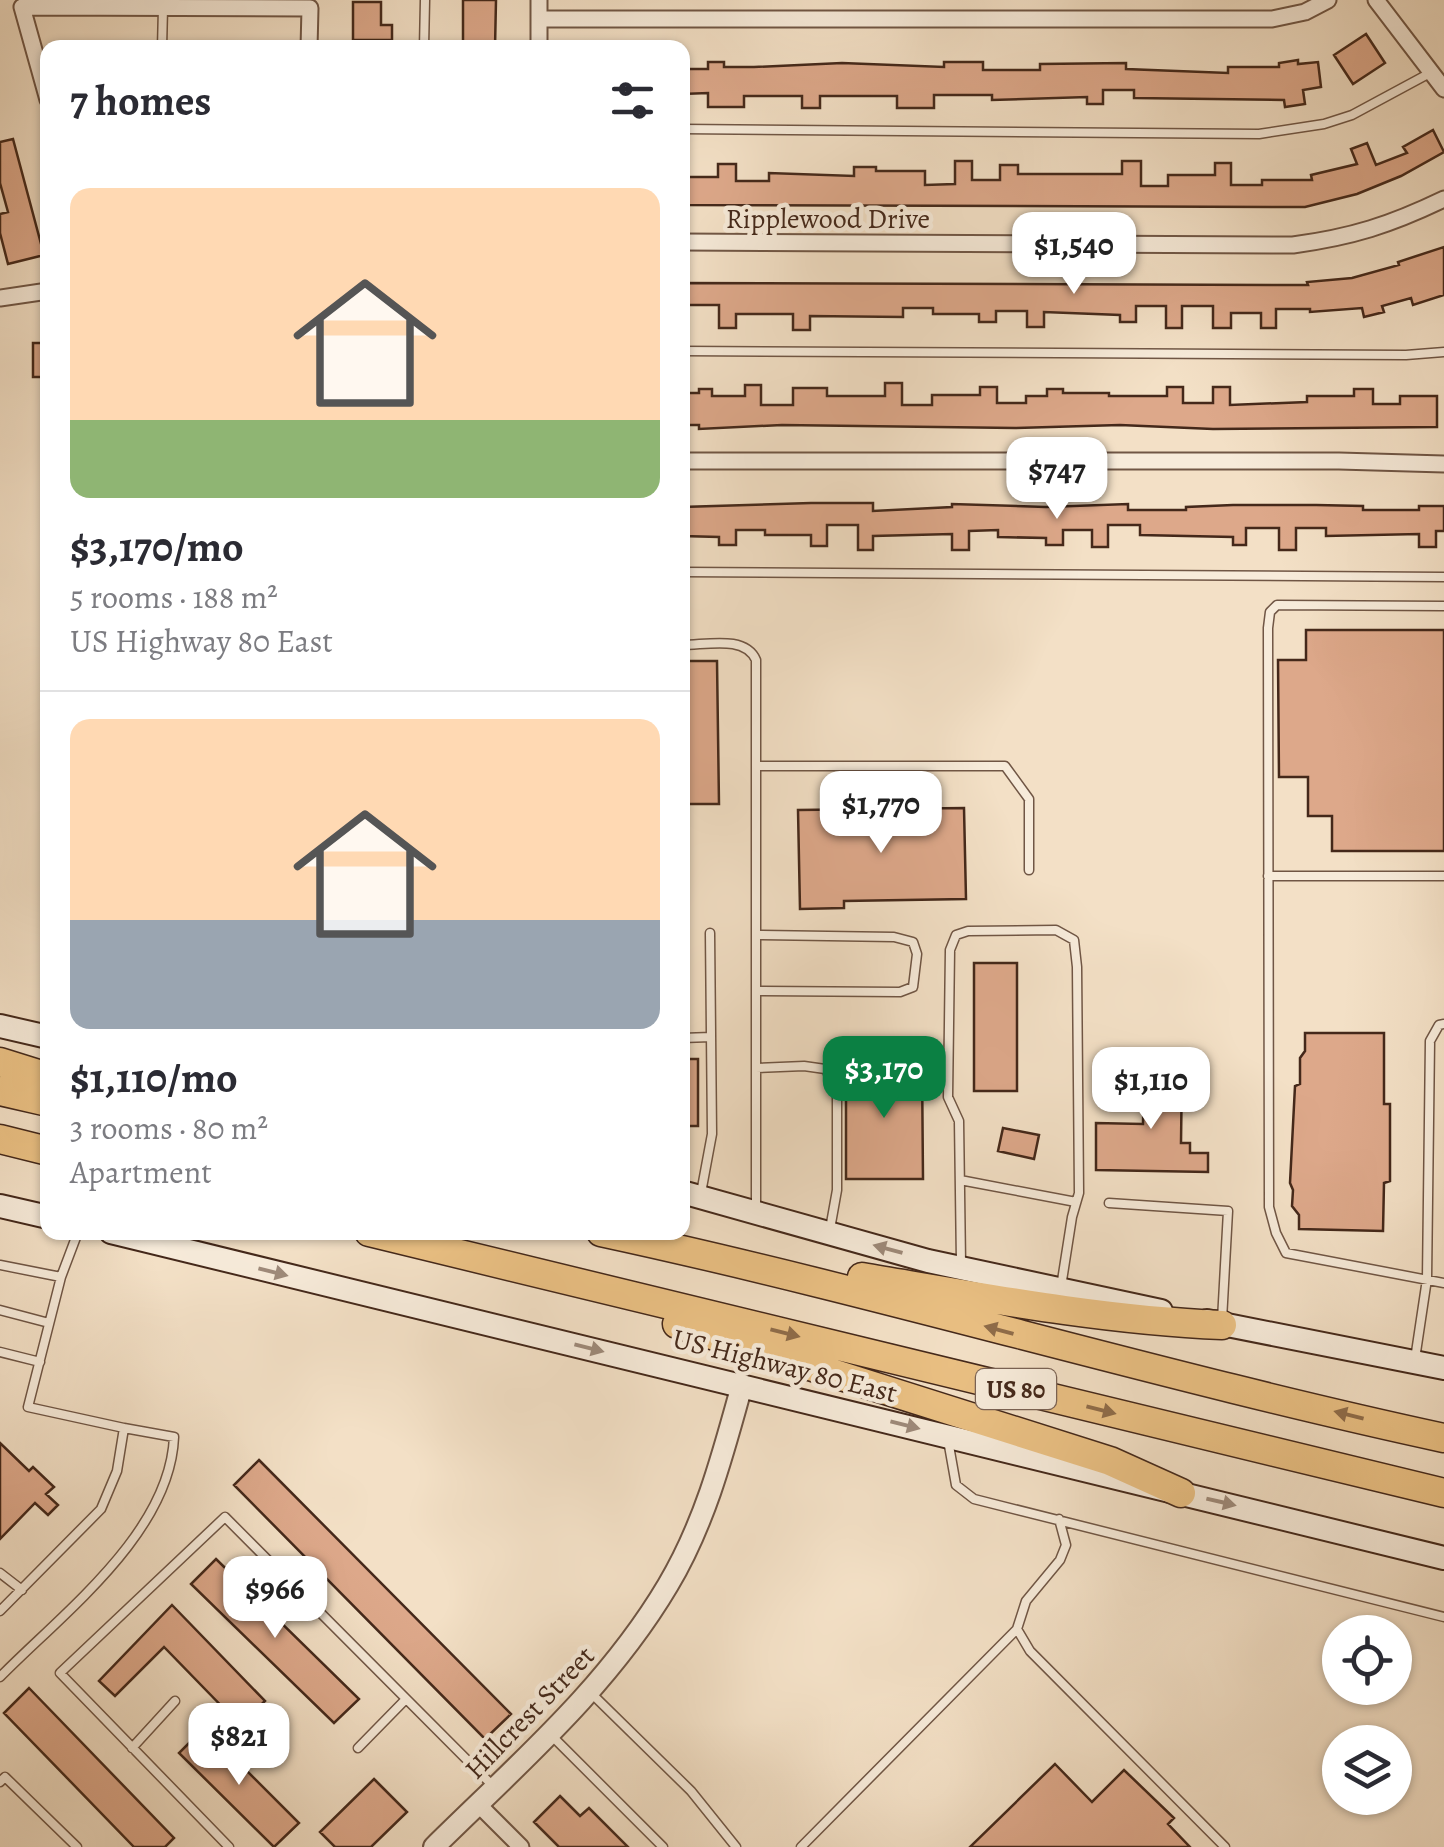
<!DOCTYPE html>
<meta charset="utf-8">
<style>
:root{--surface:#fff;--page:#f2f2f3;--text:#2b2b33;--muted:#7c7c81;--line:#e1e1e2;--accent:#0b8043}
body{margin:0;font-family:Alegreya,serif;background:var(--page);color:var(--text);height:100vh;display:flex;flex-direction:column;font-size:38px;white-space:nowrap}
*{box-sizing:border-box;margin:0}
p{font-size:32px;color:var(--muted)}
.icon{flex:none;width:55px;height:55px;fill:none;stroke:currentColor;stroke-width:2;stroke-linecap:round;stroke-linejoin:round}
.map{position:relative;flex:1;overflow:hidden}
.panel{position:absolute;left:40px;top:40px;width:650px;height:1200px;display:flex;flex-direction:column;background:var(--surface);border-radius:20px;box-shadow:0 2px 8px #0004}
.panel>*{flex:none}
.controls{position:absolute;left:1322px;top:1615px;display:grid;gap:20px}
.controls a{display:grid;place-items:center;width:90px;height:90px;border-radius:50%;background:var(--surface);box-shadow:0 2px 8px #0004;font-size:50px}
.price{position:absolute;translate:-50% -85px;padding:0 22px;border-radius:20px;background:#fff;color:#222;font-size:32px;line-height:65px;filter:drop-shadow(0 2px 5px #0008)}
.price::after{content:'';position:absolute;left:50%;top:60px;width:30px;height:22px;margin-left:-15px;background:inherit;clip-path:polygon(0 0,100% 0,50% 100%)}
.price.active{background:var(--accent);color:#fff}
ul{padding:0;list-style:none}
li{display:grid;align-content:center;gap:20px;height:530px;padding:0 30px}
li+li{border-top:2px solid var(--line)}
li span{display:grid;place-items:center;height:310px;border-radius:20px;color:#555}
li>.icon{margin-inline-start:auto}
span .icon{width:180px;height:180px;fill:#fffc;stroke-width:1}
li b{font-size:42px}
h2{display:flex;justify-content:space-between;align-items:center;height:120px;padding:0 30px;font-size:42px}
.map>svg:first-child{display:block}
.green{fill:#b8c397;stroke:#7e7658;stroke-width:2.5}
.building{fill:#dda88a;stroke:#44281a;stroke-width:2.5}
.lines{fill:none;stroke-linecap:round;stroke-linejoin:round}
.service-casing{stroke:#705645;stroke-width:11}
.minor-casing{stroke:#705645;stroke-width:19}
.tertiary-casing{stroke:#705645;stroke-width:24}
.secondary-casing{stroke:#44281a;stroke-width:26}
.motorway-casing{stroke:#44281a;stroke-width:31}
.service{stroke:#f7ebda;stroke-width:8}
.minor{stroke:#f7ebda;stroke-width:15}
.tertiary{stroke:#f7ebda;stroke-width:20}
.secondary{stroke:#f7ebda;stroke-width:22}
.motorway{stroke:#eac083;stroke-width:28}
.oneway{fill:#9e8a7a}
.oneway2{fill:#8f6c49}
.labels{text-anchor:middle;stroke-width:9;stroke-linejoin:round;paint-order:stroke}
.shield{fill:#f7ebda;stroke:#7a6254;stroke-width:2.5}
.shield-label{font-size:25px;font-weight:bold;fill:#44281a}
.street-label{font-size:28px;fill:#44281a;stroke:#f7ebda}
</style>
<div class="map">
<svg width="1444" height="1847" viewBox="0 0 1444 1847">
<rect width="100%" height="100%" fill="#f3e0c6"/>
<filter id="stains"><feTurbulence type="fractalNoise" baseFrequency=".002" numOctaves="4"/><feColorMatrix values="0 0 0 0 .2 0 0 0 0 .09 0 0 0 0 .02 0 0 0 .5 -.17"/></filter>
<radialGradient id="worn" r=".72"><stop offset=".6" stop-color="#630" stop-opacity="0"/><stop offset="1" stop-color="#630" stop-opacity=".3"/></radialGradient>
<path class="green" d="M273,1727L283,1747L277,1760L260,1762L247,1749L255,1735Z"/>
<path class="building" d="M463,0H496L495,48H463Z
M353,2H381V25H392V40H353Z
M1366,34L1385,63L1353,84L1334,55Z
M1298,60V64L1318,62L1321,87L1303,90L1305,104L1285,107L1284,100L1134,98V90H1103V104H1087V97L992,100V95H934V108H897V96H820V108H802V96H744V107H708V93L682,94V69H708V62H724V67H754L842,63L944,67V62H983V70H1040V64L1126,63V69L1228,73V67H1279V63Z
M1433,130L1444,152L1401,176L1357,194L1305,207L682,205V177H718V164H736V181H769V173L854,176V167H876V171H925V185L955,184V161H972V180H1000V165H1018V174H1122V161H1141V186H1168V175H1215V163H1231V185H1262V180H1312L1311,175L1357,164L1351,149L1367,143L1376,165L1407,153L1403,147Z
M13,139L44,255L8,264L0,233V214L8,212L0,183V142Z
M1444,247V295L1413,305L1411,298L1382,306L1384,312L1364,317L1362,308L1310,312V309H1276V328H1261V313H1231V328H1213V306H1182V328H1166V306H1136V322H1120V315L1044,312V327H1027V311H996V322H979V314H933V308H903V317L810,316V330H793V314H736V328H719V305H682V283L1308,285L1307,282L1352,278L1399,265L1398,262Z
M33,343H48V377H33Z
M885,383H902V405H932V395H980V387H997V403H1026V396H1047V389H1063V393H1109V396H1167V387H1183V403H1213V387H1230V405L1307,402V396H1354V389H1373V404H1400V396H1437V427L1213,429L1120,425L1015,428L782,425L699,429V425H682V393H699V389H712V396H745V385H761V405H793V388H827V396H885Z
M811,503H873V511L952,507V504L1046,507L1128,504V510H1186V507L1233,505H1316L1363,506V510H1419V506H1444V531H1436V547H1419V534L1326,536V528H1296V550H1279V528H1246V545H1233V537L1140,535V525H1108V547H1092V530H1063V545H1046V538L998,537V530L969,531V550H952V534L873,536V550H858V525H827V546H811V535H765V530H736V545H719V537L682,536V507Z
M1306,630H1444V851H1332V816H1308V777H1279L1278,660H1306Z
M682,661H717L719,804H682Z
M964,808L966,899L844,901V908L800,909L798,810Z
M974,963H1017V1091H974Z
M1305,1033H1384V1104H1390V1181L1384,1183L1383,1231L1299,1229V1215L1292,1206L1293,1190L1290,1183L1295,1086L1300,1084V1058L1305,1051Z
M682,1059H698V1126H682Z
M846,1063H922L923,1179H846Z
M1144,1068H1182L1181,1143H1190V1153H1208V1172L1096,1170V1123L1143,1124Z
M1003,1128L1039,1135L1034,1159L998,1151Z
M0,1443L29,1471L33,1467L54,1487L46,1494L58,1505L48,1515L35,1503L0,1539Z
M259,1460L511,1714L485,1739L234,1485Z
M216,1559L359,1699L334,1723L191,1584Z
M172,1605L265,1701L240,1725L164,1647L115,1696L99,1681Z
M29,1688L174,1838L165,1847H134L4,1713Z
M204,1728L299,1823L274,1847L179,1753Z
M1055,1764L1092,1802L1124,1770L1174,1818L1168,1824L1190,1847H970Z
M374,1779L407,1812L371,1847H335L320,1832Z
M560,1796L580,1816L589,1808L628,1847H559L534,1822Z"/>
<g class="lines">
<g class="service-casing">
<path id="service" d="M162,48L163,8
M424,48L425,0
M682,129L1259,134L1324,124L1352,115L1430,73
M682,351L1406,355L1444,352
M682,572L1444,577
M1444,606L1277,605L1270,612L1268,628L1269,1207L1276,1233L1286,1253L1444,1283
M682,645C707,645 745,635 756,660V1209
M756,766H1005L1029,799V870
M1268,876H1444
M756,935L894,937L913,942L917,954L913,987L900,992L756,991
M682,1038L711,1037
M756,1068L804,1066L825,1069L837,1087V1190L830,1229
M960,1180L1076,1202
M701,1193L712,1134L710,933
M1109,1203L1228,1211L1222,1320
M961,1263L959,1121L948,1097L950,950L956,935L968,931L1056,930L1074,940L1077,967L1079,1193L1072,1217L1061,1287
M0,1265L61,1277L78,1232
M0,1310L49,1323
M0,1352L40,1362
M1415,1359L1427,1279L1430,1041L1439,1025L1444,1024
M948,1440L956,1485L974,1499L1444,1617
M1059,1519L1066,1545L1060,1560L1026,1601L1017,1629L1030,1651L1225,1847
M0,1573L22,1590
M0,1611L101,1509L117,1471L124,1428L28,1407L61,1277
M0,1677C63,1613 170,1533 174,1437L124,1428
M590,1692L691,1791L736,1847
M550,1734L663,1847
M132,1748L175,1701
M358,1748L406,1699
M0,1782L5,1777L77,1847
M229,1847L60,1673L225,1517L493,1786
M801,1847L1017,1629"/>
</g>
<g class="minor-casing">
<path id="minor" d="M1376,0L1444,89
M539,19H1272L1305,12L1328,0
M539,48V0
M48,100L22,7L310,8L309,48
M682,242L1293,245C1352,237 1390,225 1444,199
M0,298L48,291
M682,461H1339L1444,464
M478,1804L521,1847"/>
</g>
<g class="tertiary-casing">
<path id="tertiary" d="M434,1847C518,1764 607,1688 668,1585C705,1523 723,1454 742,1385"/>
</g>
<g class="secondary-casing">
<path id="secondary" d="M0,1026L48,1037
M682,1192L928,1261L1161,1311
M0,1206L48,1217
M111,1232L1444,1558
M1207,1321L1444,1368"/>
</g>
<g class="motorway-casing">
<path id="motorway" d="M0,1062L48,1077
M0,1091L48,1102
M0,1139L48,1151
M369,1232L1444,1493
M601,1232C884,1293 1161,1377 1444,1438
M862,1277C981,1297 1101,1320 1222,1325
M677,1324L1110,1461L1181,1493"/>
</g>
<use href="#service" class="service"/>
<use href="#minor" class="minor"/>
<use href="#tertiary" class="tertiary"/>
<use href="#secondary" class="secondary"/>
<use href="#motorway" class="motorway"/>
</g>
<defs><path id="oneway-solid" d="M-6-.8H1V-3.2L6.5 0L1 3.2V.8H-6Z" transform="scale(2.5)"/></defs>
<g class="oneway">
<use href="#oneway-solid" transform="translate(888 1249) rotate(-165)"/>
<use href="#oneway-solid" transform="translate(273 1272) rotate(14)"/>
<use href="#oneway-solid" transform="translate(589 1348) rotate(14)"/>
<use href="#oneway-solid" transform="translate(905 1425) rotate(14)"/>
<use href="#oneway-solid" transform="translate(1221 1502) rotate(13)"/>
</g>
<g class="oneway2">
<use href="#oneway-solid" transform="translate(999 1330) rotate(-165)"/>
<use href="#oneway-solid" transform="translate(785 1333) rotate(14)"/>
<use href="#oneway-solid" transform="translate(1101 1410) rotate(14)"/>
<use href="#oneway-solid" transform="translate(1349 1415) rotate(-166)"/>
</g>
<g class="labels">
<rect class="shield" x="976" y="1369" width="80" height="40" rx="8"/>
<g class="shield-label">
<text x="1016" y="1398">US 80</text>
</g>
<g class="street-label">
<text x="828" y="228">Ripplewood Drive</text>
<text transform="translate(785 1365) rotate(14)" y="10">US Highway 80 East</text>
<text transform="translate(529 1712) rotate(-46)" y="10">Hillcrest Street</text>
</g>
</g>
<rect width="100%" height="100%" filter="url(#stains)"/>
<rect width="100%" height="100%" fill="url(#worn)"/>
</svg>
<div class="controls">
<a><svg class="icon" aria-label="locate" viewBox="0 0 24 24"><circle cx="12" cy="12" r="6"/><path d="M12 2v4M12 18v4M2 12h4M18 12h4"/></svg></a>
<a><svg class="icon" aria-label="layers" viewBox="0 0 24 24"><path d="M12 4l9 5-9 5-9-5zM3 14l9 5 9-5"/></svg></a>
</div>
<b class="price" style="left:1074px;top:297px">$1,540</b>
<b class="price" style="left:1057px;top:522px">$747</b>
<b class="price" style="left:881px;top:856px">$1,770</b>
<b class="price active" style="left:884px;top:1121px">$3,170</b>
<b class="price" style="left:1151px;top:1132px">$1,110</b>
<b class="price" style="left:275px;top:1641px">$966</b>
<b class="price" style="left:239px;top:1788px">$821</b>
<section class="panel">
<h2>7 homes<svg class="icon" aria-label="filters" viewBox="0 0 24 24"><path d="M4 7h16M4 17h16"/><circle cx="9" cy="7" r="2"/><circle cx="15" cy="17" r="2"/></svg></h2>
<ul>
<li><span style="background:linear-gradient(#ffd9b3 75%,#8fb573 0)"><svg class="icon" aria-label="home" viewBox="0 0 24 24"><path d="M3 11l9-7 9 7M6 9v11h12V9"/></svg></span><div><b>$3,170/mo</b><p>5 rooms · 188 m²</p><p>US Highway 80 East</p></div></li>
<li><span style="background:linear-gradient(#ffd9b3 65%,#9aa5b1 0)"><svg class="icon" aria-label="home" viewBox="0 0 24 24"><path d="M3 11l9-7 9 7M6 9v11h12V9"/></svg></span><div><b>$1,110/mo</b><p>3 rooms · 80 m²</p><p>Apartment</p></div></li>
</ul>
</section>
</div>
